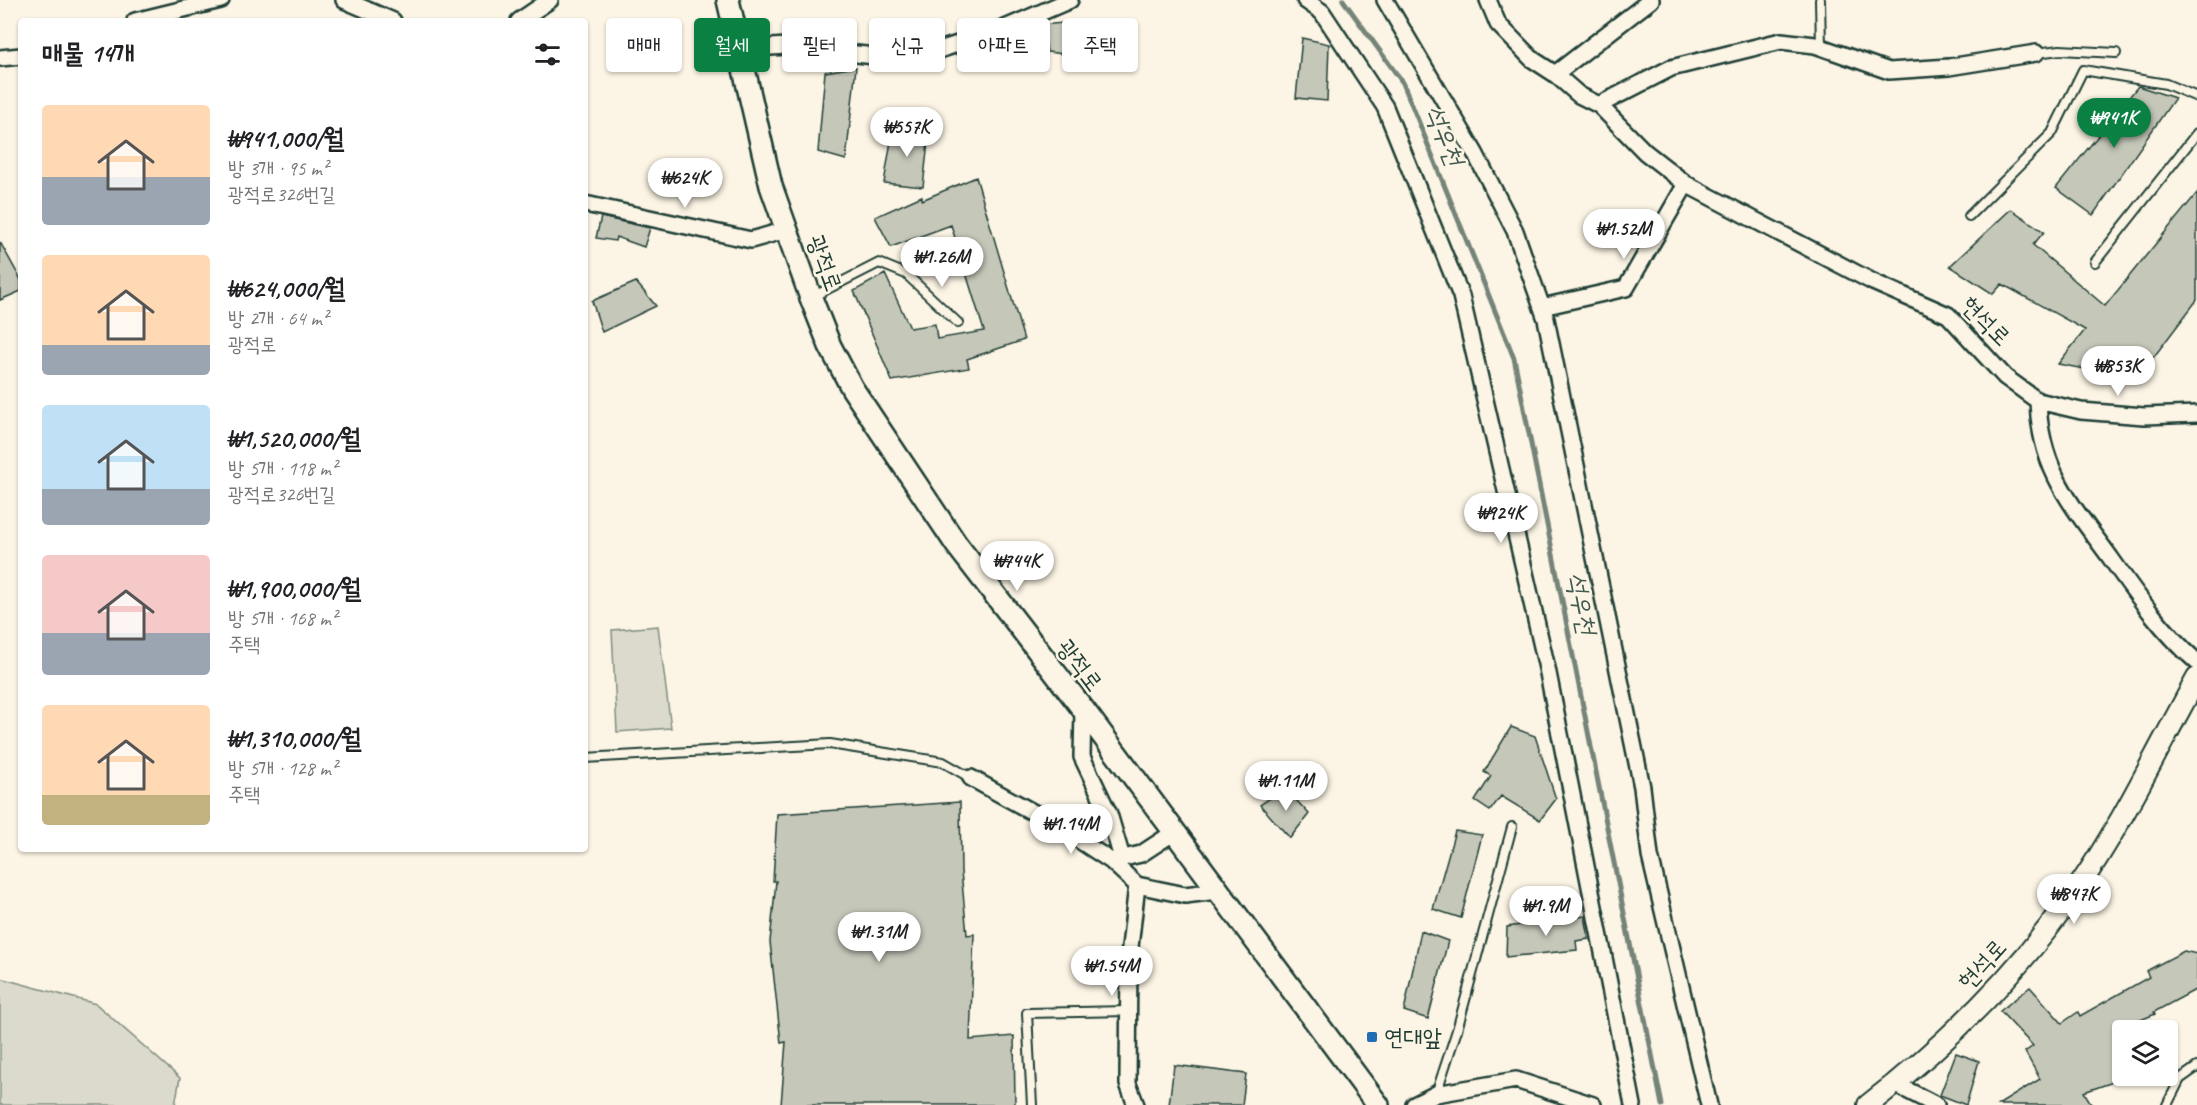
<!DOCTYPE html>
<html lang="ko">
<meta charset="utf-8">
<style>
:root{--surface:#fff;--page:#f6f6f6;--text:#202124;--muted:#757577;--accent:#0b8043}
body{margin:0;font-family:Caveat,"Poor Story",sans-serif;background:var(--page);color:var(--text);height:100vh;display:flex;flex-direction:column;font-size:22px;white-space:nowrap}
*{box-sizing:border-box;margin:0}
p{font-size:20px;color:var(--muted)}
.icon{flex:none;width:33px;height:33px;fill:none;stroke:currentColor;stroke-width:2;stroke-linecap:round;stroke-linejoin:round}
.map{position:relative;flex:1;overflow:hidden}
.details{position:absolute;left:18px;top:18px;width:570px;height:834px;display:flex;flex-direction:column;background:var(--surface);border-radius:6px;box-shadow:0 2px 4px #0004}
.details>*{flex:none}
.hud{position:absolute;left:606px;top:18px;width:570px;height:54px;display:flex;gap:12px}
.tools{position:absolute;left:2112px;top:1020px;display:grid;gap:12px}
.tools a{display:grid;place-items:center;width:66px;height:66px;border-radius:6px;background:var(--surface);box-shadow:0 2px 4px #0004;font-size:30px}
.price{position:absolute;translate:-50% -51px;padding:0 14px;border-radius:21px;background:#fff;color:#222;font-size:20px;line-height:39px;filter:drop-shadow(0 2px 3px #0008)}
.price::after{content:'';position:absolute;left:50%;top:36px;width:18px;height:14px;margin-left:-9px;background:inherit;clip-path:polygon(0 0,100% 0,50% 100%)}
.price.active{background:var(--accent);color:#fff}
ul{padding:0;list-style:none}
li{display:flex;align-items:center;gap:18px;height:150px;padding:0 24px}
li span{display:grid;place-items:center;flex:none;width:168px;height:120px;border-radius:6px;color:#555}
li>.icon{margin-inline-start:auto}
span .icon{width:72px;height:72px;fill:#fffc;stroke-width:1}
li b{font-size:26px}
h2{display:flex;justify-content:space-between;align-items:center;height:72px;padding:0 24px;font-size:26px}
.chip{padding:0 21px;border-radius:6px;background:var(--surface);box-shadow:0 2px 4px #0004;font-size:21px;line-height:54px}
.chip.active{background:var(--accent);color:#fff}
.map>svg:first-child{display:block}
.green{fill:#dcdacc;stroke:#7e8c80;stroke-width:1.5}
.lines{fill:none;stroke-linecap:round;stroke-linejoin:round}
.stream{stroke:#758479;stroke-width:5}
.building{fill:#c5c7b9;stroke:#1f3d34;stroke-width:1.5}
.service-casing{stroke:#1f3d34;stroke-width:12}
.minor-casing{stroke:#1f3d34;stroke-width:20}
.tertiary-casing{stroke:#1f3d34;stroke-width:24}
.secondary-casing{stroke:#1f3d34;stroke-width:26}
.service{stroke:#fcf5e5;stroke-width:8}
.minor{stroke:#fcf5e5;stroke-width:15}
.tertiary{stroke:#fcf5e5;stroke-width:20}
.secondary{stroke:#fcf5e5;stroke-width:21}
.poi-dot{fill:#1f6fb2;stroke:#fcf5e5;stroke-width:2}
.labels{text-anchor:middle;stroke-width:5;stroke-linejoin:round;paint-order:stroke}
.street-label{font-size:24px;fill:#1f3d34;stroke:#fcf5e5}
.poi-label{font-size:24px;fill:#1f3d34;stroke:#fcf5e5;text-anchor:start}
.water-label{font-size:26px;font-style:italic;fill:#435a51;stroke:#fcf5e5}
</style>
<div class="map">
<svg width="2197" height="1105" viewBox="0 0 2197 1105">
<rect width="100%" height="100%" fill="#fcf5e5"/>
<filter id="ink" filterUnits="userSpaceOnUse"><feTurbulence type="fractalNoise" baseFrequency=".0167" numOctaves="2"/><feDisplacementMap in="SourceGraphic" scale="12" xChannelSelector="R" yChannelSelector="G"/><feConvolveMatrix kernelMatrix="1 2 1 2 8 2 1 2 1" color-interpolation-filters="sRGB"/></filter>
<g filter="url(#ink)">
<path class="green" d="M658,626L671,728L617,732L612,630Z
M0,978L96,1004L180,1078L175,1105H0Z"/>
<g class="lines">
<path class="stream" d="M1343,0L1403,83L1514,358L1662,1105"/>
</g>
<path class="building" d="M1086,21L1089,41L1075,36L1079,48L1063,46L1064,54L1047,52L1043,26L1041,25Z
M1302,38L1329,44L1327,101L1296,98Z
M856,67L846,160L818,152L825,72Z
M2138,86L2175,98L2093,215L2056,188Z
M893,129L929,133L923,187L884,183Z
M976,177L1024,340L967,359L969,368L892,381L854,291L885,274L910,328L935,324L937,339L984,331L951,225L891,247L875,217L922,196V200Z
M2197,193V300L2137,379L2058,364L2085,330L2002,284L1993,294L1950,266L2011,209L2044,232L2033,245L2105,306Z
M601,217L650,228L644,247L616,237L615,241L596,238Z
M0,242L21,280V291L0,300Z
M636,282L656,306L602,332L592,301Z
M1511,727L1535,736L1556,799L1540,820L1501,796L1490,811L1475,801L1491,776L1484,772Z
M1285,788L1309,814L1290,838L1260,805Z
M960,802L961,871L967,935L974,934L970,1040L1014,1036L1015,1105H781L786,1042L781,1043L770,942L776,881H773L777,814Z
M1455,831L1482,835L1461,918L1433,909Z
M1585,916L1589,939L1576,941L1577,950L1506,957L1507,927Z
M1421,931L1448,941L1428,1019L1404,1011Z
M2184,951L2197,954V989L2154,1012L2155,1014L2128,1025L2131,1030H2122V1079L2084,1092L2092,1105H1998L2040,1079L2025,1052L2033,1046L2000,1011L2030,987L2062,1023L2078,1012L2080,1016L2149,977L2146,971Z
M1956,1053L1979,1061L1966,1105L1940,1095Z
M1174,1065L1246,1074L1242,1105H1169Z"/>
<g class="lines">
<g class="service-casing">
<path id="service" d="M1820,0L1821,47
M2036,53L2060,50L2116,53
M1969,216L2052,133L2083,70L2166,84L2197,97
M2095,262L2197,133
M812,297L879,263L906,274L958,323
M585,758L830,744L943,762L971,778
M1436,1094L1457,1030L1512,827
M1032,1105L1027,1013L1129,1011
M2167,1105L2180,1079L2197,1067"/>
</g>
<g class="minor-casing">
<path id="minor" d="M344,0L393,21
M1305,0L1322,12L1385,107L1461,296L1547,668L1633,1105
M1385,0L1475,153L1515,231L1546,319L1642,787L1650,856L1709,1105
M1488,0L1498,24L1532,59L1555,74L1579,95L1599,105L1671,68L1781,41L1815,45L1889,71L1949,67L2036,53
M135,21L221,0
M519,21L550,0
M739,49L787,46L909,60L1003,29L1070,0
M0,58L21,56
M1555,74L1651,0
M1599,105L1645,152L1686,184L1873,282L1948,315L2005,377L2038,401L2081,411L2144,416L2197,414
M585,204L751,240L786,230
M1542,307L1626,288L1686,184
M2038,401C2040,472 2073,506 2112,560C2138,597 2163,632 2197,662
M1083,709L1082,757L1109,814L1122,858
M971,778L1056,825L1111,861L1141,854L1173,833
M1056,825L1090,824L1109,814
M1111,861L1137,885L1185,895L1217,891
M1895,1084L1936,1105
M1136,1105L1128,1084L1129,956L1137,885
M1414,1105L1436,1094L1516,1080L1593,1105"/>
</g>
<g class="tertiary-casing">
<path id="tertiary" d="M1868,1105C1947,1044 2020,971 2077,889C2123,823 2158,748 2197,678"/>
</g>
<g class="secondary-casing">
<path id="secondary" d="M728,0L771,186L811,298L830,346L852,388L956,544L1083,709L1378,1105"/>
</g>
<use href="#service" class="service"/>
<use href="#minor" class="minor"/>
<use href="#tertiary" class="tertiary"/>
<use href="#secondary" class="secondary"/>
</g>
</g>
<rect class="poi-dot" x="1366" y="1031" width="12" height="12" rx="3"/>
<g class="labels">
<g class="street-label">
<text transform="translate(825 263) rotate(70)" y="8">광적로</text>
<text transform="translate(1986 321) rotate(45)" y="8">현석로</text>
<text transform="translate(1080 665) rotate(53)" y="8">광적로</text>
<text transform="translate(1982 964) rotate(-48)" y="8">현석로</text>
</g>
<g class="poi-label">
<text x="1384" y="1045">연대앞</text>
</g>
<g class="water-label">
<text transform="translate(1445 135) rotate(68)" y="9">석우천</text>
<text transform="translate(1582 603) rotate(79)" y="9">석우천</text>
</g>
</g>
</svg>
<div class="tools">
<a><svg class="icon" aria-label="layers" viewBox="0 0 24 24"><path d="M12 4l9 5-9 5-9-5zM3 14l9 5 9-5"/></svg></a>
</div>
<b class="price active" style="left:2114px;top:149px">₩941K</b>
<b class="price" style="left:907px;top:158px">₩557K</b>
<b class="price" style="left:685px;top:209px">₩624K</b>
<b class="price" style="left:1624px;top:260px">₩1.52M</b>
<b class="price" style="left:942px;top:288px">₩1.26M</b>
<b class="price" style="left:2118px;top:397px">₩853K</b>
<b class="price" style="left:1501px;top:544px">₩924K</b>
<b class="price" style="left:1017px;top:592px">₩744K</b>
<b class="price" style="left:1286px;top:812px">₩1.11M</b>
<b class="price" style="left:1071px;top:855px">₩1.14M</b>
<b class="price" style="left:2074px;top:925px">₩847K</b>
<b class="price" style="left:1546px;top:937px">₩1.9M</b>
<b class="price" style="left:879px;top:963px">₩1.31M</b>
<b class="price" style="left:1112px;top:997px">₩1.54M</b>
<div class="hud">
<a class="chip">매매</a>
<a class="chip active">월세</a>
<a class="chip">필터</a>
<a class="chip">신규</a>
<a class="chip">아파트</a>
<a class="chip">주택</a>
</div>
<section class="details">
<h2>매물 14개<svg class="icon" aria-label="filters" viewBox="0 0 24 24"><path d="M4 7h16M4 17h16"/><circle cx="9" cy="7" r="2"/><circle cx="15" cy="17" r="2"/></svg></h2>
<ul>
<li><span style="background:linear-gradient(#ffd9b3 60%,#9aa5b1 0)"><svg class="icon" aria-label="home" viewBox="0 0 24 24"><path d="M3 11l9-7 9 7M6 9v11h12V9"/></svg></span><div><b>₩941,000/월</b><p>방 3개 · 95 m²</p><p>광적로326번길</p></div></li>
<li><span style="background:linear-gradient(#ffd9b3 75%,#9aa5b1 0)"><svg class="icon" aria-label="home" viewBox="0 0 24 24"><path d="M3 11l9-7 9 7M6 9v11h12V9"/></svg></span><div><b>₩624,000/월</b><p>방 2개 · 64 m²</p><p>광적로</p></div></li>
<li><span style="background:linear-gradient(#bfe0f5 70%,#9aa5b1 0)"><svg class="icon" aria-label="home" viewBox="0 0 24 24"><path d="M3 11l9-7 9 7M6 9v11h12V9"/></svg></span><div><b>₩1,520,000/월</b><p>방 5개 · 118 m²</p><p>광적로326번길</p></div></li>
<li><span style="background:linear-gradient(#f6c9c9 65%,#9aa5b1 0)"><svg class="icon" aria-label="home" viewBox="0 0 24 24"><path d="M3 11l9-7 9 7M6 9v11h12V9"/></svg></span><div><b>₩1,900,000/월</b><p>방 5개 · 168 m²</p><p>주택</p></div></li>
<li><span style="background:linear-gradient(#ffd9b3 75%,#c2b280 0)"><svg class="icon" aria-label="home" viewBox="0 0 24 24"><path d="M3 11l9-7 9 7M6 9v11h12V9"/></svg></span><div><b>₩1,310,000/월</b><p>방 5개 · 128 m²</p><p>주택</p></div></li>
</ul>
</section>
</div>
